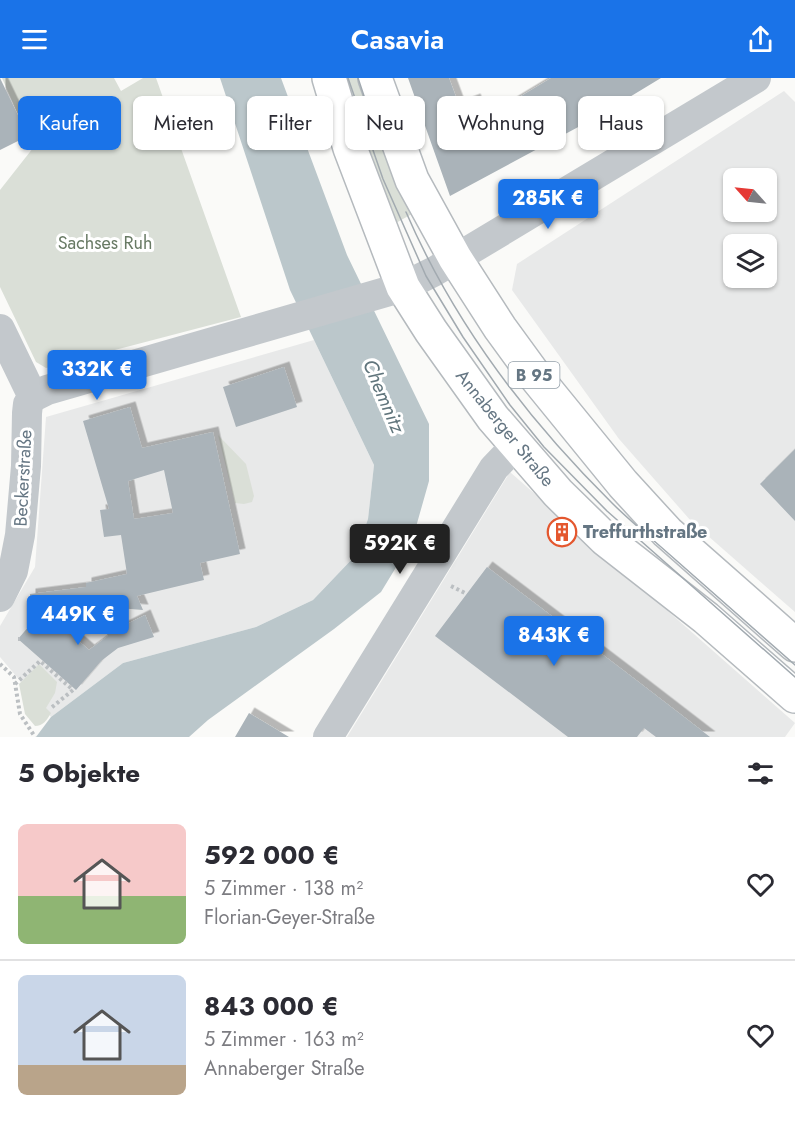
<!DOCTYPE html>
<html lang="de">
<meta charset="utf-8">
<style>
:root{--surface:#fff;--page:#f7f7f7;--text:#2b2b33;--muted:#7c7c81;--line:#e1e1e2;--accent:#1a73e8}
body{margin:0;font-family:Jost,sans-serif;background:var(--page);color:var(--text);height:100vh;display:flex;flex-direction:column;font-size:22px;white-space:nowrap}
*{box-sizing:border-box;margin:0}
p{font-size:20px;color:var(--muted)}
.icon{flex:none;width:33px;height:33px;fill:none;stroke:currentColor;stroke-width:2;stroke-linecap:round;stroke-linejoin:round}
.map{position:relative;height:659px;overflow:hidden}
.side{display:flex;flex-direction:column;background:var(--surface);flex:1}
.side>*{flex:none}
.hud{position:absolute;left:18px;top:18px;width:759px;height:54px;display:flex;gap:12px}
.needle{width:39px;rotate:297deg}
.controls{position:absolute;left:723px;top:90px;display:grid;gap:12px}
.controls a{display:grid;place-items:center;width:54px;height:54px;border-radius:9px;background:var(--surface);box-shadow:0 2px 4px #0004;font-size:30px}
.price{position:absolute;translate:-50% -51px;padding:0 14px;border-radius:6px;background:var(--accent);color:#fff;font-size:20px;line-height:39px;filter:drop-shadow(0 2px 3px #0008)}
.price::after{content:'';position:absolute;left:50%;top:36px;width:18px;height:14px;margin-left:-9px;background:inherit;clip-path:polygon(0 0,100% 0,50% 100%)}
.price.selected{background:#222;color:#fff}
ul{padding:0;list-style:none}
li{display:flex;align-items:center;gap:18px;height:150px;padding:0 18px}
li+li{border-top:2px solid var(--line)}
li span{display:grid;place-items:center;flex:none;width:168px;height:120px;border-radius:9px;color:#555}
li>.icon{margin-inline-start:auto}
span .icon{width:72px;height:72px;fill:#fffc;stroke-width:1}
li b{font-size:26px}
h2{display:flex;justify-content:space-between;align-items:center;height:72px;padding:0 18px;font-size:26px}
.pill{padding:0 21px;border-radius:9px;background:var(--surface);box-shadow:0 2px 4px #0004;font-size:21px;line-height:54px}
.pill.selected{background:var(--accent);color:#fff}
header{display:flex;justify-content:space-between;align-items:center;height:78px;padding:0 18px;background:var(--accent);color:#fff;font-size:27px;font-weight:600}
.map>svg:first-child{display:block}
.built{fill:#e8e9e9;fill-rule:evenodd}
.green{fill:#dadfd7}
.water{fill:#bbc7cb}
.building{fill:#aab3b9;fill-rule:evenodd;filter:url(#shadow)}
.lines{fill:none;stroke-linecap:round;stroke-linejoin:round}
.major-casing{stroke:#b5babe;stroke-width:36}
.path{stroke:#bbbfc2;stroke-width:4;stroke-dasharray:3 3;stroke-linecap:butt}
.minor{stroke:#c3c8cc;stroke-width:30}
.major{stroke:#fff;stroke-width:33}
.tram{stroke:#a2aab0;stroke-width:1.5}
.labels{text-anchor:middle;stroke-width:6;stroke-linejoin:round;paint-order:stroke}
.shield{fill:#fff;stroke:#939fa8;stroke-width:1.5}
.shield-label{font-size:16px;font-weight:bold;fill:#657683}
.park-label{font-size:18px;fill:#687a64;stroke:#fff}
.street-label{font-size:18px;fill:#657683;stroke:#fff}
.poi-label{font-size:18px;font-weight:bold;fill:#657683;stroke:#fff;text-anchor:start}
.water-label{font-size:20px;font-style:italic;fill:#60757c;stroke:#fff}
</style>
<header><svg class="icon" aria-label="menu" viewBox="0 0 24 24"><path d="M4 6h16M4 12h16M4 18h16"/></svg>Casavia<svg class="icon" aria-label="share" viewBox="0 0 24 24"><path d="M12 15V3M7 8l5-5 5 5M5 13v7h14v-7"/></svg></header>
<div class="map">
<svg width="795" height="659" viewBox="0 0 795 659">
<defs>
<filter id="shadow"><feDropShadow dx="5.5" dy="-5.5" stdDeviation="0" flood-color="#0004"/></filter>
</defs>
<rect width="100%" height="100%" fill="#fafaf8"/>
<path class="built" d="M784,13L795,24V534L691,443L619,361L512,212L517,186ZM734,100H766V134H734ZM734,166H766V200H734Z
M314,262L374,387L368,441L355,478L313,522L256,549L123,585L51,639L0,579V548L35,489L46,339Z
M510,394L795,645L785,659H347Z"/>
<path class="green" d="M2,0H114L121,13L143,0H156L241,239L46,290L36,284L0,209V112L33,70Z
M341,0H364L419,132L394,146Z
M218,357L246,386L254,418L252,424L244,426L235,425Z
M39,586L57,604L55,615L46,630L51,635C47,642 43,648 35,648L25,636L19,606Z"/>
<path class="water" d="M220,0H281L347,177L429,346V403L412,463L381,514L334,551L208,642L189,659H36L51,639L123,585L256,549L313,522L355,478L368,441L374,387L290,212Z"/>
<path class="building" d="M0,0L28,58L0,72Z
M408,0H449L459,27L475,21L483,41L551,0H661L595,40L450,118Z
M284,289L297,329L236,349L223,309Z
M130,329L142,370L213,354L240,476L200,485L204,502L137,518L143,532L30,523V516L86,509V505L127,496L121,457L104,459L100,432L109,431L83,343ZM164,392L173,435L134,441L128,403Z
M795,371V443L760,406Z
M487,489L636,602L710,659H656L644,650L637,659H568L435,558Z
M43,532L89,572L108,558L107,556L145,537L154,559L118,570L101,583L76,612L18,561Z
M249,635L289,659H235Z"/>
<g class="lines">
<g class="major-casing">
<path id="major" d="M329,0L350,70L403,209L431,253L493,340L558,415L605,461L706,540L795,618
M375,0L412,102L455,180L500,250L535,298L623,406L667,454L795,567"/>
</g>
<path class="path" d="M451,508L467,516
M18,561H20
M0,586L14,599L20,636L35,659
M15,606L40,583L73,612L51,630"/>
<path class="minor" d="M0,251L33,319
M33,319L47,312L403,209L435,193L756,0
M0,519L13,493L20,457L26,388L27,335L28,326L33,319
M328,659L494,390L516,367"/>
<use href="#major" class="major"/>
<path class="tram" d="M348,0L383,101L426,198L463,259L510,327L544,369L607,433L795,599
M358,0L365,21
M406,134C453,243 528,342 612,425C630,443 650,459 669,476C711,513 753,550 795,587"/>
</g>
<defs>
<g id="building-ring" transform="scale(1.5)"><circle r="9.5" fill="#fff" stroke="#e4572e" stroke-width="1.5"/><path d="M-4-6H4V6H1V3H-1V6H-4ZM-2.5-4.3h1.7v1.8h-1.7ZM.8-4.3h1.7v1.8H.8ZM-2.5-1h1.7V.8h-1.7ZM.8-1h1.7V.8H.8Z" fill="#e4572e"/></g>
</defs>
<g fill-rule="evenodd">
<use href="#building-ring" x="562" y="454"/>
</g>
<g class="labels">
<rect class="shield" x="508.5" y="284" width="51" height="26" rx="4.5"/>
<g class="shield-label">
<text x="534" y="303">B 95</text>
</g>
<g class="park-label">
<text x="105" y="171">Sachses Ruh</text>
</g>
<g class="street-label">
<text transform="translate(505 350) rotate(51)" y="6">Annaberger Straße</text>
<text transform="translate(23 400) rotate(-87)" y="6">Beckerstraße</text>
</g>
<g class="poi-label">
<text x="583" y="460">Treffurthstraße</text>
</g>
<g class="water-label">
<text transform="translate(384 318) rotate(67)" y="7">Chemnitz</text>
</g>
</g>
</svg>
<div class="controls">
<a><svg class="needle" viewBox="-14 -14 28 28"><path d="M0-13l5 13h-10z" fill="#e53935"/><path d="M0 13l5-13h-10z" fill="#7c7c81"/></svg></a>
<a><svg class="icon" aria-label="layers" viewBox="0 0 24 24"><path d="M12 4l9 5-9 5-9-5zM3 14l9 5 9-5"/></svg></a>
</div>
<b class="price" style="left:548px;top:152px">285K €</b>
<b class="price" style="left:97px;top:323px">332K €</b>
<b class="price selected" style="left:400px;top:497px">592K €</b>
<b class="price" style="left:78px;top:568px">449K €</b>
<b class="price" style="left:554px;top:589px">843K €</b>
<div class="hud">
<a class="pill selected">Kaufen</a>
<a class="pill">Mieten</a>
<a class="pill">Filter</a>
<a class="pill">Neu</a>
<a class="pill">Wohnung</a>
<a class="pill">Haus</a>
</div>
</div>
<section class="side">
<h2>5 Objekte<svg class="icon" aria-label="filters" viewBox="0 0 24 24"><path d="M4 7h16M4 17h16"/><circle cx="9" cy="7" r="2"/><circle cx="15" cy="17" r="2"/></svg></h2>
<ul>
<li><span style="background:linear-gradient(#f6c9c9 60%,#8fb573 0)"><svg class="icon" aria-label="home" viewBox="0 0 24 24"><path d="M3 11l9-7 9 7M6 9v11h12V9"/></svg></span><div><b>592 000 €</b><p>5 Zimmer · 138 m²</p><p>Florian-Geyer-Straße</p></div><svg class="icon" aria-label="heart" viewBox="0 0 24 24"><path d="M12 20l-8-8c-3-5 5-10 8-4 3-6 11-1 8 4z"/></svg></li>
<li><span style="background:linear-gradient(#c9d6e8 75%,#b9a48a 0)"><svg class="icon" aria-label="home" viewBox="0 0 24 24"><path d="M3 11l9-7 9 7M6 9v11h12V9"/></svg></span><div><b>843 000 €</b><p>5 Zimmer · 163 m²</p><p>Annaberger Straße</p></div><svg class="icon" aria-label="heart" viewBox="0 0 24 24"><path d="M12 20l-8-8c-3-5 5-10 8-4 3-6 11-1 8 4z"/></svg></li>
</ul>
</section>
